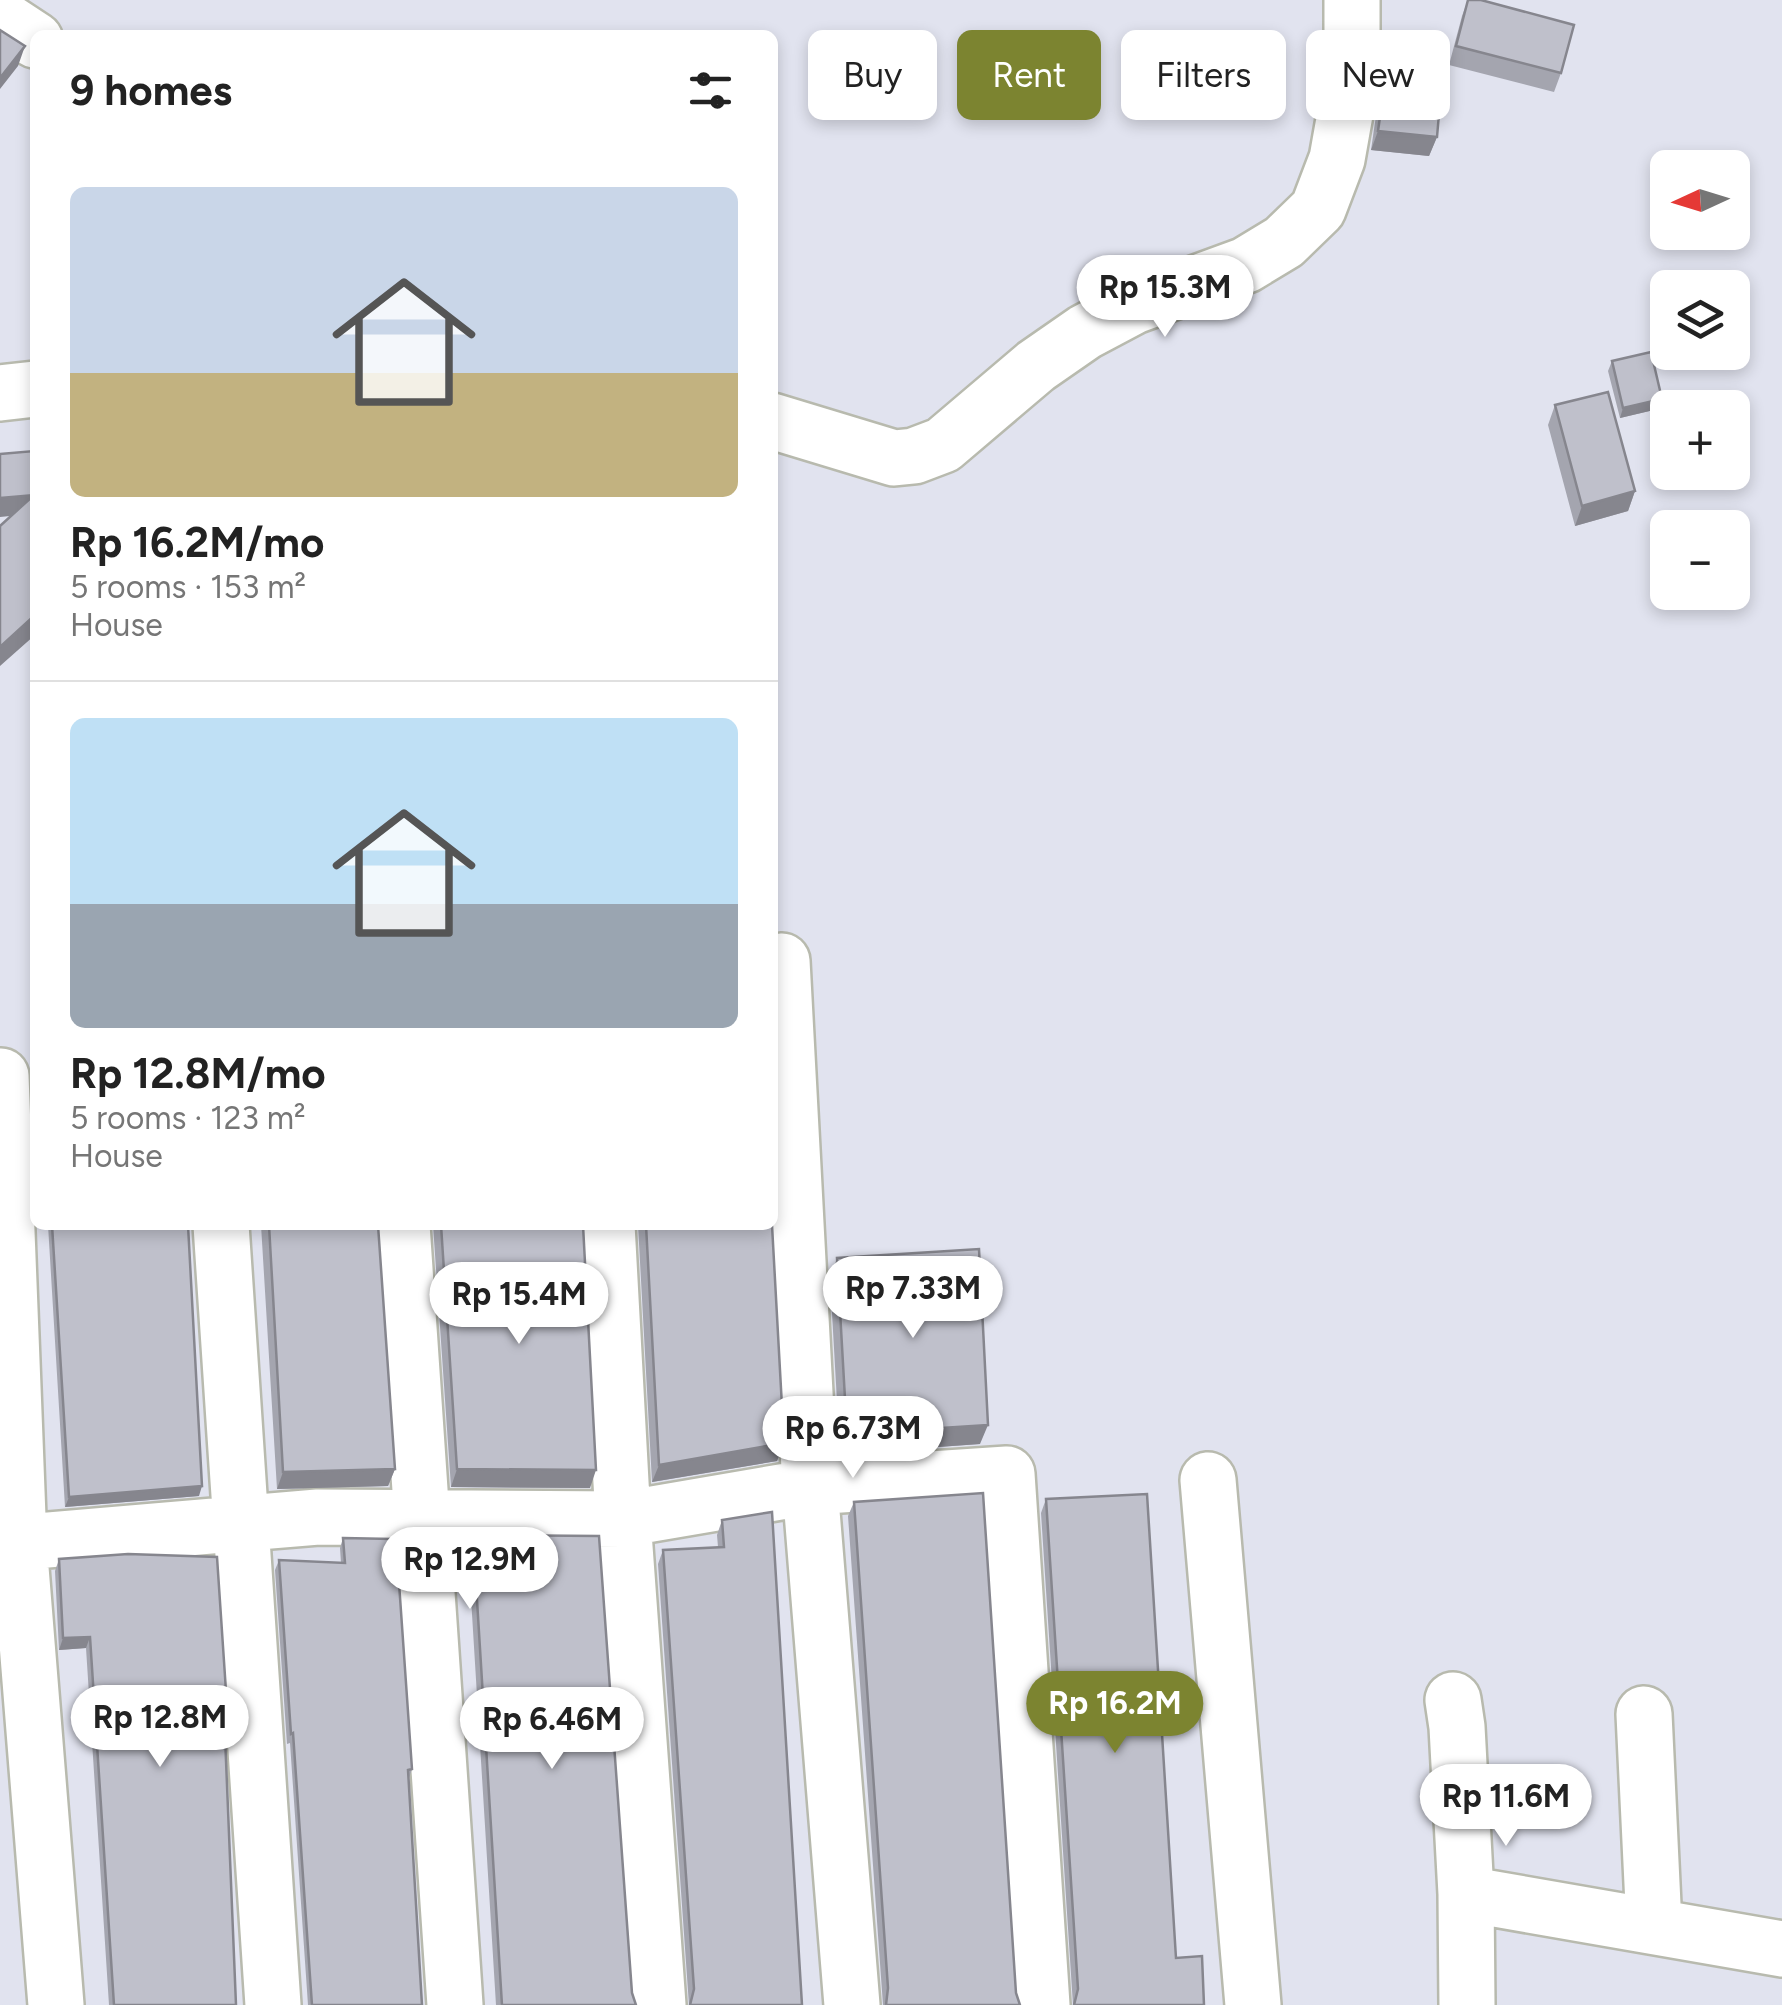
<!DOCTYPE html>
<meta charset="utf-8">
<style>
:root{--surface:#fff;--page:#f6f6f6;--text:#222;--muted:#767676;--line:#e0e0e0;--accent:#7c8430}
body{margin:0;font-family:Figtree,sans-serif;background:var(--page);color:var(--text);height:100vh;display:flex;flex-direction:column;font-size:38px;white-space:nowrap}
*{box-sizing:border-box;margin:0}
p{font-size:32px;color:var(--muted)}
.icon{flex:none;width:55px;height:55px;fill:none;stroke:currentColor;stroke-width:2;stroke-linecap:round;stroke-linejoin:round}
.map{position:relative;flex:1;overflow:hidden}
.side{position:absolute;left:30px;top:30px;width:748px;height:1200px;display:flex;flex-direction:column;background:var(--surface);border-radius:15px;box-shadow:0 5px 15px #0003}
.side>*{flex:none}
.top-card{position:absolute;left:808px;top:30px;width:822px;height:90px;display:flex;gap:20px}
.needle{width:65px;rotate:266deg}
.controls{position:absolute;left:1650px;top:150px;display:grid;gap:20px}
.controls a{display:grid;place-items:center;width:100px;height:100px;border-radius:15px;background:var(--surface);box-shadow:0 5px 15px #0003;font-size:50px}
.price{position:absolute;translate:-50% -85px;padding:0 22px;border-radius:35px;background:#fff;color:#222;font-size:32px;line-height:65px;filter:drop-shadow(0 2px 5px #0008)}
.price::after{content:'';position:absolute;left:50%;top:60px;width:30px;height:22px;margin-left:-15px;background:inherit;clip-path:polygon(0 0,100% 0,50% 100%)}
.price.active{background:var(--accent);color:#fff}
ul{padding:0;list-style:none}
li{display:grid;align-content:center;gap:20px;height:530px;padding:0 40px}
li+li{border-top:2px solid var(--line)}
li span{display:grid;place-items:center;height:310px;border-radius:15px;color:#555}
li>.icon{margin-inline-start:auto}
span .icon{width:180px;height:180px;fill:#fffc;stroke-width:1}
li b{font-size:42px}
h2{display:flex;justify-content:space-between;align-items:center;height:120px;padding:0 40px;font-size:42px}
.chip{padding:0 35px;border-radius:15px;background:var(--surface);box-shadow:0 5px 15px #0003;font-size:35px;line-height:90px}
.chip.active{background:var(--accent);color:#fff}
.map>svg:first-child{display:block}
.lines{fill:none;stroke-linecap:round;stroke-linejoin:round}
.street-casing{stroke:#b8baae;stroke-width:60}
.street{stroke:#fff;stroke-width:55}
.wall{fill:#a4a5af}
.shaded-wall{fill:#86868e}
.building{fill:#bfc0cb;stroke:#86868e;stroke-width:2.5}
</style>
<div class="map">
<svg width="1782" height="2005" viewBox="0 0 1782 2005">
<rect width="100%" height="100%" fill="#e1e3ef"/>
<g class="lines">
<g class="street-casing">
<path id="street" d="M0,17L35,40
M0,393L35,389
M772,421L894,458L914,456L943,445L1036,366L1085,332L1134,306L1246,265L1284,242L1318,209L1337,159L1345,114L1352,59V0
M782,961L810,1487L852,2005
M1,1076L19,1543L56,2005
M221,1225L273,2005
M402,1225L455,2005
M607,1225L623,1519L658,2005
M1208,1480L1253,2005
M0,1544L318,1517L623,1519L810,1487L1007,1474L1042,2005
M1453,1700L1457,1727L1466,1894L1467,2005
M1644,1714L1654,1926
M1466,1894L1782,1949"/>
</g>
<use href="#street" class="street"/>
</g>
<path class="wall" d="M1468,0L1561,73L1554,92L1449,65L1462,16Z
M1388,61L1437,137L1429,156L1371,150L1381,81Z
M1612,361L1662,399L1658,409L1620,418L1608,371Z
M1555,405L1635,491L1628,511L1575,526L1548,425Z
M48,1225H188L199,1496L65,1507Z
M261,1225H378L395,1469L388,1486L277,1489Z
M433,1225H583L590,1488L451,1487Z
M638,1225H772L784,1443L777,1461L652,1482Z
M837,1258L980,1444L840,1454L830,1278Z
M1046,1499L1176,1958L1204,2005H1073L1041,1513Z
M854,1502L1016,1993L1020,2005H883L848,1516Z
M722,1520L802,2005H689L658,1564L663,1550L718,1547L717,1535Z
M473,1535L632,1993L636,2005H496L468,1549Z
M343,1538L412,1769L409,1778L422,2005H308L290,1743L287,1744L275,1570L279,1560L341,1563L340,1548Z
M59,1559L225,1745L236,2005H109L86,1648L59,1650L55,1571Z"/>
<path class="shaded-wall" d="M25,46L18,66L0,89V78Z
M1378,131L1437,137L1429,156L1371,150Z
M1662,399L1658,409L1620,418L1623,408Z
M1635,491L1628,511L1575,526L1582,506Z
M35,495L30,514L0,517V498Z
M35,615V635L0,666V647Z
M988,1425L980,1444L840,1454L847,1434Z
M784,1443L777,1461L652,1482L659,1465Z
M395,1469L388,1486L277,1489L283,1472Z
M457,1469L596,1470L590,1488L451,1487Z
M202,1486L199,1496L65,1507L69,1497Z
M90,1637L86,1648L59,1650L63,1638Z"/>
<path class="building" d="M1468,0H1481L1574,25L1561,73L1456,46Z
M0,30L25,46L0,78Z
M1388,61L1443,67L1437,137L1378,131Z
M1651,352L1662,399L1623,408L1612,361Z
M1608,392L1635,491L1582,506L1555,405Z
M34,451L35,495L0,498V454Z
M34,495L35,615L0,647V526Z
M52,1225H188L202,1486L69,1497Z
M269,1225H378L395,1469L283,1472Z
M441,1225H583L596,1470L457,1469Z
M646,1225H772L784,1443L659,1465Z
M979,1249L988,1425L847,1434L837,1258Z
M983,1493L1016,1993L1020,2005H886L888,1988L854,1502Z
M1147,1494L1176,1958L1202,1956L1204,2005H1074L1078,1989L1046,1499Z
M772,1512L802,2005H690L694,1989L663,1550L724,1547L722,1520Z
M473,1535L599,1536L632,1993L636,2005H502Z
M343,1538L392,1539L399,1583L412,1769L408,1770L422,2005H312L293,1733L291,1734L279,1560L345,1563Z
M128,1554L217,1557L229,1736H225L236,2005H114L90,1637L63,1638L59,1559Z"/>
</svg>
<div class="controls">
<a><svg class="needle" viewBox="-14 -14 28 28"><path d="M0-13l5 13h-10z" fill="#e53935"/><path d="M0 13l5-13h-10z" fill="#767676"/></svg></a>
<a><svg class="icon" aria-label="layers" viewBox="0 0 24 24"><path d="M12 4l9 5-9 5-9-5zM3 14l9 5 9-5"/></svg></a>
<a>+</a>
<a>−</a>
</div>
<b class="price" style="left:1165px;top:340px">Rp 15.3M</b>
<b class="price" style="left:913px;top:1341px">Rp 7.33M</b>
<b class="price" style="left:519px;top:1347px">Rp 15.4M</b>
<b class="price" style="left:853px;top:1481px">Rp 6.73M</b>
<b class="price" style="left:470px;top:1612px">Rp 12.9M</b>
<b class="price active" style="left:1115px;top:1756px">Rp 16.2M</b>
<b class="price" style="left:160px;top:1770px">Rp 12.8M</b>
<b class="price" style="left:552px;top:1772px">Rp 6.46M</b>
<b class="price" style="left:1506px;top:1849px">Rp 11.6M</b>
<div class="top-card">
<a class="chip">Buy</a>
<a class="chip active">Rent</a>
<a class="chip">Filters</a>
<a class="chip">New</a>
</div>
<section class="side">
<h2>9 homes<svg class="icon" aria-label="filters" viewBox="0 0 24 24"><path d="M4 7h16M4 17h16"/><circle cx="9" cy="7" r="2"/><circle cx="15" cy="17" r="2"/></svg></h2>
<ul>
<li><span style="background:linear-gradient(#c9d6e8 60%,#c2b280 0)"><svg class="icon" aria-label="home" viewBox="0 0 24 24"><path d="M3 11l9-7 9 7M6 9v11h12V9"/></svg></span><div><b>Rp 16.2M/mo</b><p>5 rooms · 153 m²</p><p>House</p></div></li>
<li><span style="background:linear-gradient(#bfe0f5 60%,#9aa5b1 0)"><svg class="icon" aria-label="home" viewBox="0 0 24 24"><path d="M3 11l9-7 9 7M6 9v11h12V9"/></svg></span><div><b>Rp 12.8M/mo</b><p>5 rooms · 123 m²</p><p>House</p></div></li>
</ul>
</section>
</div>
